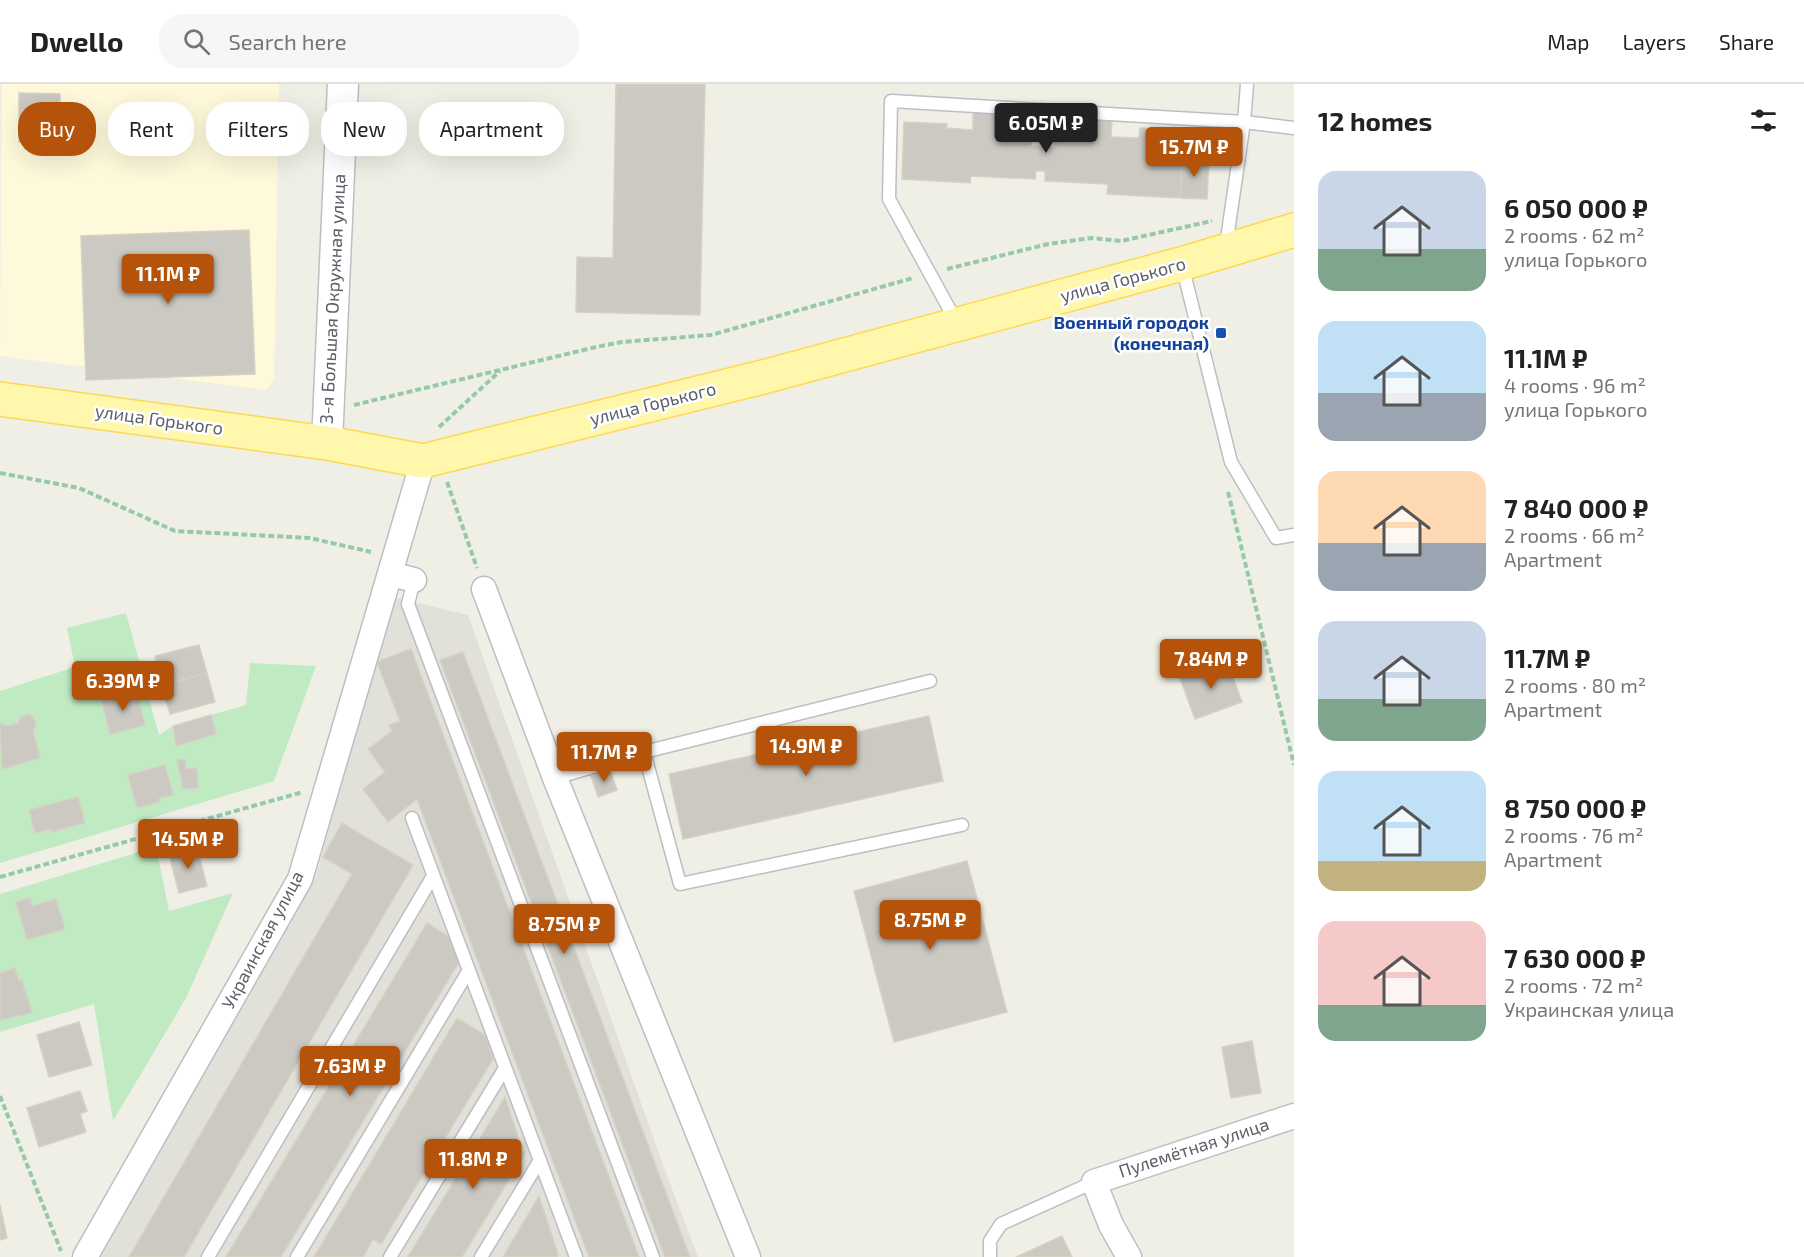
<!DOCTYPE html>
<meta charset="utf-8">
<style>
:root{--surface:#fff;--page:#f6f6f6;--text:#222;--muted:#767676;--line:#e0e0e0;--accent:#b45309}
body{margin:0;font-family:"Exo 2",sans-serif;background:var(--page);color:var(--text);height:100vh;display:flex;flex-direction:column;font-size:22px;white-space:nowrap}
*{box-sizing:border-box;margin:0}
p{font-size:20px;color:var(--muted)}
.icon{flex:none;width:33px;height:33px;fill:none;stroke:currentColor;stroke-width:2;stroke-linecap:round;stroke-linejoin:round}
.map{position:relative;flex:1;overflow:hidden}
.sheet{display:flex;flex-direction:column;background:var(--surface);width:510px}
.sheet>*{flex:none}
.banner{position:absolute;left:18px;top:18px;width:570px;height:54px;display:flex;gap:12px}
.price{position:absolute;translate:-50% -51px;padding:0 14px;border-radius:6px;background:var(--accent);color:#fff;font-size:20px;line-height:39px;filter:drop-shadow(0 2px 3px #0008)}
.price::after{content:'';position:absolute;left:50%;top:36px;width:18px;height:14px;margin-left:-9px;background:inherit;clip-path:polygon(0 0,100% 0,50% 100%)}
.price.current{background:#222;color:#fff}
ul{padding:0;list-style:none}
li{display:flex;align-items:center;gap:18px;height:150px;padding:0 24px}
li span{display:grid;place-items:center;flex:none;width:168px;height:120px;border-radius:18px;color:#555}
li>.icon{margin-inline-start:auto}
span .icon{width:72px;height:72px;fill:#fffc;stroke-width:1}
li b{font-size:26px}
h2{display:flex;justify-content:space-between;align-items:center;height:72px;padding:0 24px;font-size:26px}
.tag{padding:0 21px;border-radius:24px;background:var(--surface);box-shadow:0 6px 24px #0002;font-size:21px;line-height:54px}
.tag.current{background:var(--accent);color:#fff}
header{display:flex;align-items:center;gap:36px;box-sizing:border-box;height:84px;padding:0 30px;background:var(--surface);border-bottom:2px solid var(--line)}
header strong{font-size:28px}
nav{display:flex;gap:33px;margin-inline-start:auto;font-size:21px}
.search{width:420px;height:54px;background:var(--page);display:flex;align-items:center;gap:15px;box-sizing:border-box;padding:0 21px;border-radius:24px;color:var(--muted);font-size:22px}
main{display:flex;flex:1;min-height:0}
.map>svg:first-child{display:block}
.commercial{fill:#fff9db}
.industrial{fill:#e1e0d9}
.green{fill:#bfeac2}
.building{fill:#cbc9c2;stroke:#d6d1c2;stroke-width:1.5}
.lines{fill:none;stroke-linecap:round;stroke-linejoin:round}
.service-casing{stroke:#bcbec5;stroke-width:15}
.minor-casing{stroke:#bcbec5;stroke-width:27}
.tertiary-casing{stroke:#bcbec5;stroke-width:33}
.primary-casing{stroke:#fdd951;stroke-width:36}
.path{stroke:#96c9a9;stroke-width:4;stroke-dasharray:6 3;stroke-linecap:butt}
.service{stroke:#fff;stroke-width:12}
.minor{stroke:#fff;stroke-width:24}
.tertiary{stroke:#fff;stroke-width:30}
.primary{stroke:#fff7ab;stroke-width:33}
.transit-dot{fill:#1a4fb4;stroke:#fff;stroke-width:2}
.labels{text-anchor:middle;stroke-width:5;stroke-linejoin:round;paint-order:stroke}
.street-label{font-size:18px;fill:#5c6067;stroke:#fff}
.transit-label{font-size:18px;font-weight:bold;fill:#164399;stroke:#fff;text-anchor:end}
</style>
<header>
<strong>Dwello</strong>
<div class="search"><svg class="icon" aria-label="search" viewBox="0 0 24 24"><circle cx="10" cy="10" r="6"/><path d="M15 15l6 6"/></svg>Search here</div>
<nav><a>Map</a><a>Layers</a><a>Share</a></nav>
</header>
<main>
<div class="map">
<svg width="1294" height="1173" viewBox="0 0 1294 1173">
<rect width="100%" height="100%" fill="#f0efe5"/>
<path class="commercial" d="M2,0H279L274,296L266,306L0,272Z"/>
<path class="industrial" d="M393,513L468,531L663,1081L698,1173H93L316,791Z"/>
<path class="green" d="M126,529L159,651L173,642L246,621L250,579L316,582L274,697L0,779V607L75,583L67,544Z
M156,763L169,827L233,809L186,914L113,1037L94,920L0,948V810Z"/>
<path class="building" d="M616,0H705L700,231L576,228L577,173L613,174Z
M19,9L60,10V59L19,58Z
M973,27L1033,29L1031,62L1054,63L1055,34L1112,36L1111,53L1139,54L1140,44L1184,46L1180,114L1107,110L1108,100L1045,97V87H1036L1035,95L971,92L970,99L902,95L904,38L947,40L946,44L973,46Z
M1182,73L1209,74L1207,115L1180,114Z
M249,146L255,290L86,296L81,152Z
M199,561L207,589L162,601L155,572Z
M411,565L639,1173H589L417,715L388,738L363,705L385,688L368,665L392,647L389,641L400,637L377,578Z
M463,568L690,1173H665L440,576Z
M1227,577L1242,618L1195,635L1180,594Z
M207,589L215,618L170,630L162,601Z
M136,605L145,641L110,650L101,614Z
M28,630L34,634L36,640L33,647L40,674L2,685L0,639L7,642L18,639L21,633Z
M211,631L216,650L176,662L173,642Z
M929,632L943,697L683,755L669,690Z
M185,675L186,685L197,684L198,704L183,705L177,676Z
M165,681L173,711L159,714L160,718L137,724L128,691Z
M610,686L617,706L598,713L591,692Z
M78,713L85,739L51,748V745L35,749L29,726Z
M342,739L413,781L184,1173H129L352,790L323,773Z
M197,763L207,802L179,809L169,770Z
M967,777L1007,928L894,958L854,807Z
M30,814L32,822L56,815L65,845L27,856L16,818Z
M427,839L451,854L462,873L281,1173H226Z
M15,884L19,897L22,896L32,929L0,936V889Z
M457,934L485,951L493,975L381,1160L373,1155L363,1173H314Z
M79,938L92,981L49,993L37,951Z
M1252,957L1261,1009L1231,1014L1222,963Z
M80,1007L87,1027L80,1030L86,1048L39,1063L27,1024Z
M505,1013L524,1071L462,1173H408Z
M539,1112L558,1170L557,1173H503Z
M0,1121L7,1154L0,1156Z
M1062,1152L1072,1173H1016Z"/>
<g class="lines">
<g class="service-casing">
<path id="service" d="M1226,162L1244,38L1294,44
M1182,181L1231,378L1276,454L1294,451
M957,239L889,115L891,17L1244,38L1247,0
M414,496L408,520L653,1173
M644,668L680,800L962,741
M555,694L644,668L930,597
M412,734L576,1173
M208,1173L433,792
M297,1173L469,886
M390,1173L505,984
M481,1173L540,1076
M990,1173V1157L1001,1140L1094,1098"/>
</g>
<g class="minor-casing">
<path id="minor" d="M391,490L414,496
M484,505L555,694L748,1173
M85,1173L300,795L423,377
M1129,1173L1111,1141L1094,1098L1294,1032"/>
</g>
<g class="tertiary-casing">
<path id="tertiary" d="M327,359L343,0"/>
</g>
<g class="primary-casing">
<path id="primary" d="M0,315L327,359L423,377L763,293L1181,180L1294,146"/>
</g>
<path class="path" d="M947,185L1048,160L1091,154L1121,157L1212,137
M354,321L596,263L622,258L711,251L913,194
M439,343L500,287
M0,389L79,404L175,447L310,454L371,468
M447,398L477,484
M1228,408L1294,681
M0,793L303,708
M0,1012L61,1167"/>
<use href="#service" class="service"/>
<use href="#minor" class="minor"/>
<use href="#tertiary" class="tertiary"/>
<use href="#primary" class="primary"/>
</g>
<rect class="transit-dot" x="1215" y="243" width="12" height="12" rx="3"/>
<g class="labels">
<g class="street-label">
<text transform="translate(1123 196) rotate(-15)" y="6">улица Горького</text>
<text transform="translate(333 215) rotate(-87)" y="6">3-я Большая Окружная улица</text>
<text transform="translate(653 320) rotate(-14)" y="6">улица Горького</text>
<text transform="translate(159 336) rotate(8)" y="6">улица Горького</text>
<text transform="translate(263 856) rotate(-62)" y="6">Украинская улица</text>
<text transform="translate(1194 1064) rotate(-18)" y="6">Пулемётная улица</text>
</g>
<g class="transit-label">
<text x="1209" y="245">Военный городок<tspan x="1209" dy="21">(конечная)</tspan></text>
</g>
</g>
</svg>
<b class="price current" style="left:1046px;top:70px">6.05M ₽</b>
<b class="price" style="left:1194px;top:94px">15.7M ₽</b>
<b class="price" style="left:168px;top:221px">11.1M ₽</b>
<b class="price" style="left:1211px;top:606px">7.84M ₽</b>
<b class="price" style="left:123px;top:628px">6.39M ₽</b>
<b class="price" style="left:806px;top:693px">14.9M ₽</b>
<b class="price" style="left:604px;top:699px">11.7M ₽</b>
<b class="price" style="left:188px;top:786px">14.5M ₽</b>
<b class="price" style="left:930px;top:867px">8.75M ₽</b>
<b class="price" style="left:564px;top:871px">8.75M ₽</b>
<b class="price" style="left:350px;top:1013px">7.63M ₽</b>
<b class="price" style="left:473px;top:1106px">11.8M ₽</b>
<div class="banner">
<a class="tag current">Buy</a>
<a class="tag">Rent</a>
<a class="tag">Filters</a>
<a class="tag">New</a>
<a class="tag">Apartment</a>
</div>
</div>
<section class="sheet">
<h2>12 homes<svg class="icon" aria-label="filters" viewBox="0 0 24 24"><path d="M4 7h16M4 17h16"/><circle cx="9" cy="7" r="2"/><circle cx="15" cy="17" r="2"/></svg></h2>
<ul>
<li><span style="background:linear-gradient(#c9d6e8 65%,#7fa58c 0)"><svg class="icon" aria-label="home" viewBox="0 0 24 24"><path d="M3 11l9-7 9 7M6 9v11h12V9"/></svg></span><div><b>6 050 000 ₽</b><p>2 rooms · 62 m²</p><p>улица Горького</p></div></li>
<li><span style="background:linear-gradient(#bfe0f5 60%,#9aa5b1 0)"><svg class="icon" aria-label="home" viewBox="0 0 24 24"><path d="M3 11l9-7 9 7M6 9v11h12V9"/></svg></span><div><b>11.1M ₽</b><p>4 rooms · 96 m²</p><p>улица Горького</p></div></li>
<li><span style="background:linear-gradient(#ffd9b3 60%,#9aa5b1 0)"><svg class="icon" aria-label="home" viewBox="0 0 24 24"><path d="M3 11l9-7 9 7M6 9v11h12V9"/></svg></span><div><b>7 840 000 ₽</b><p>2 rooms · 66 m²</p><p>Apartment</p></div></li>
<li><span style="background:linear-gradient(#c9d6e8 65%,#7fa58c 0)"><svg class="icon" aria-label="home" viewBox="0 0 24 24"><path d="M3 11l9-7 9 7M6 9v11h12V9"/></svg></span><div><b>11.7M ₽</b><p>2 rooms · 80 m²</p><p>Apartment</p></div></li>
<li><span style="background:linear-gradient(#bfe0f5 75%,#c2b280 0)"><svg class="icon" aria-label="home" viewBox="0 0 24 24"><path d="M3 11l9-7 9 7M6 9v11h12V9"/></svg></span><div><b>8 750 000 ₽</b><p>2 rooms · 76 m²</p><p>Apartment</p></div></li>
<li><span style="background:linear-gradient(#f6c9c9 70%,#7fa58c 0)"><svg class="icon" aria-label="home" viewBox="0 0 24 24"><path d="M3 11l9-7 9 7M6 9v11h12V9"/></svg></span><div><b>7 630 000 ₽</b><p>2 rooms · 72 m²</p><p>Украинская улица</p></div></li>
</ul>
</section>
</main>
